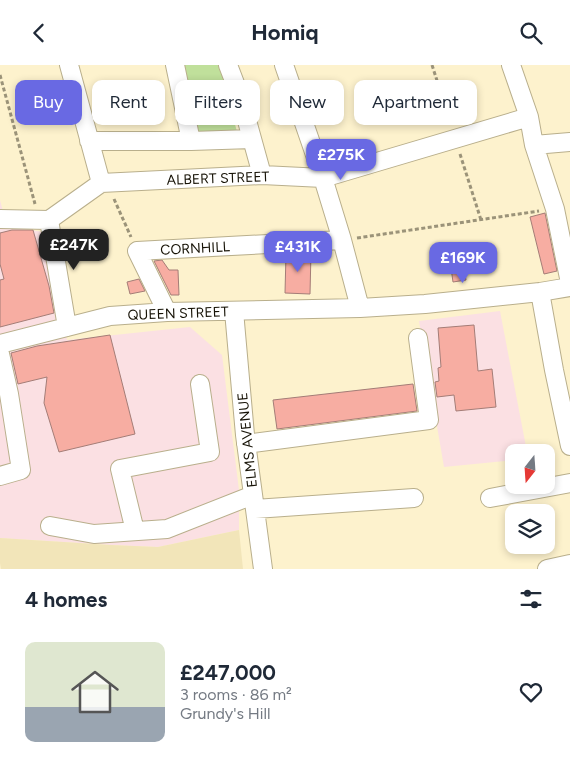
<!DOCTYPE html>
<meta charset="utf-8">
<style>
:root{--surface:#fff;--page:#f2f2f3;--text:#1f2937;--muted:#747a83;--accent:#6969e3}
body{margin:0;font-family:Figtree,sans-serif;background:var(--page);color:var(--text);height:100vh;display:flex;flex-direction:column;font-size:19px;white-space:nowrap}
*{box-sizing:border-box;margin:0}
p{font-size:16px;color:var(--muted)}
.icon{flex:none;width:28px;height:28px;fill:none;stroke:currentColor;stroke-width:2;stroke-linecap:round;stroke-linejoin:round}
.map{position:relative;height:504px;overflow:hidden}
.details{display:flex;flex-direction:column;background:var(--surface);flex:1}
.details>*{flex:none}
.guide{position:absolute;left:15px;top:15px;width:540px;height:45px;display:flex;gap:10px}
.needle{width:32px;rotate:197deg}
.fabs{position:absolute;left:505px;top:379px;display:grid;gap:10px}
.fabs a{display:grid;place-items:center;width:50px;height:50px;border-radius:10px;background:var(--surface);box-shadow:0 2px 8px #0003;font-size:25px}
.price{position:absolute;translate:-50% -42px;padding:0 11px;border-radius:10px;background:var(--accent);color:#fff;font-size:16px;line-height:32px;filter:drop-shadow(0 1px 2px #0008)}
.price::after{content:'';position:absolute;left:50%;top:30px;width:15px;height:11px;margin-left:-8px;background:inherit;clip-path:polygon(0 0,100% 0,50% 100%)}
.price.on{background:#222;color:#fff}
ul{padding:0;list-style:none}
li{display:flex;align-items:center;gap:15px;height:125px;padding:0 25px}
li span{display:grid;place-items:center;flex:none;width:140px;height:100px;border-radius:10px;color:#555}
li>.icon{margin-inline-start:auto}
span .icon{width:60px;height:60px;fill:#fffc;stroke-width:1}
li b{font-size:21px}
h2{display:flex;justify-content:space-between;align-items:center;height:60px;padding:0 25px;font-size:21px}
.tag{padding:0 18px;border-radius:10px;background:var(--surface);box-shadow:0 2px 8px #0003;font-size:18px;line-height:45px}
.tag.on{background:var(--accent);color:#fff}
header{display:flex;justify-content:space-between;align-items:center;height:65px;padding:0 25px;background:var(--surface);font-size:22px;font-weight:700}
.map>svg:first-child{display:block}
.commercial{fill:#fbe0e3}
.built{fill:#f2e5b9}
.green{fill:#c0e09b}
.building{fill:#f7ada2;stroke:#a47d77}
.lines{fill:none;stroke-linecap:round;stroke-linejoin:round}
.minor-casing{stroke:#b9af8c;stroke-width:20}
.path{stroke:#9b9379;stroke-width:3;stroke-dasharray:4 2.5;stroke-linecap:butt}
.minor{stroke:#fff;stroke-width:18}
.labels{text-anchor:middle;stroke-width:4;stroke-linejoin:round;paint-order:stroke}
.street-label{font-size:14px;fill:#171307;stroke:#fff}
</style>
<header><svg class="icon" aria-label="back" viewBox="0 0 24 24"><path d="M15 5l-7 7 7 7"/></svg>Homiq<svg class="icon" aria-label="search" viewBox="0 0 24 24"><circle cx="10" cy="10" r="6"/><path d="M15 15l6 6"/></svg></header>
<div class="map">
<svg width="570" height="504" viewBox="0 0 570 504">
<rect width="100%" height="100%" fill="#fdf2cd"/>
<path class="commercial" d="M0,135L7,162L44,167L67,275L190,262L222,290L239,425V465L158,482L111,480L0,473Z
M500,246L527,387L514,388V395L444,402L419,256Z"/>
<path class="built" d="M239,465L243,504H1L0,498V473L111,480L158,482Z"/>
<path class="green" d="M179,0H220L238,71L195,72Z"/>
<path class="building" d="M545,148L557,206L544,209L530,152Z
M12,165H33L49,221L54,248L0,262V215L4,214L0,199V168Z
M311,187L310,229L285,228L286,189Z
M463,194L466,215L453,217L450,196Z
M162,195L169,205H178L179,230H171L154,196Z
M139,214L145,226L130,229L127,217Z
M474,260L478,306L492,304L496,342L456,346L454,330L437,332L435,317L439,316L438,303L441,302L438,263Z
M110,270L135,369L59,387L44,338L47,312L18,319L11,288L37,281Z
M413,319L417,346L277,364L273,335Z"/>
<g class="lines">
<g class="minor-casing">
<path id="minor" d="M69,0L101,118
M175,0L191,76L252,74
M228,0L241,34L262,110
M284,0L323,113L342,175L360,243
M511,0L529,52L534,80L555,144L570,218
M89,76H191
M534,80L570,77
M0,154L49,155L101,118L262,110L323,113L529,52
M49,155L67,262
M540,227L554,305L570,381
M234,246L245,370L263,504
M167,247L137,186L342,175
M0,279L110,251L167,247L360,243L425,239L540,227L570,222
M0,289L9,329L21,405L0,411
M246,379L429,355L418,273
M490,433L570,418
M255,444L414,433
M50,461L94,469L167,464L253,430
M135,466L120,404L210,387L200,319
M547,504L570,499"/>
</g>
<path class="path" d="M432,0L451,59
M0,10L35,139
M460,89L481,155
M114,134L131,172
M357,173L539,146"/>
<use href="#minor" class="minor"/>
</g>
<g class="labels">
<g class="street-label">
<text transform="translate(218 113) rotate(-2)" y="5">ALBERT STREET</text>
<text transform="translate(195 183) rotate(-3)" y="5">CORNHILL</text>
<text transform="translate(178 248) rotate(-2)" y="5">QUEEN STREET</text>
<text transform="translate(247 375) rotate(-96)" y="5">ELMS AVENUE</text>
</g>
</g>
</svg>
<div class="fabs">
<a><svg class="needle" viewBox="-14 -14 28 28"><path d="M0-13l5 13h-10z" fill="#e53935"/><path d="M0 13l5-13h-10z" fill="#747a83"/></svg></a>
<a><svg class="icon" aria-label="layers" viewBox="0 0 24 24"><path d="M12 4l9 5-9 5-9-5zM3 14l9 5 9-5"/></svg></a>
</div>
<b class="price" style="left:341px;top:116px">£275K</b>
<b class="price on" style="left:74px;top:206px">£247K</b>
<b class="price" style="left:298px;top:208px">£431K</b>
<b class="price" style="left:463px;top:219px">£169K</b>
<div class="guide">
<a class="tag on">Buy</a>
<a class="tag">Rent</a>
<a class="tag">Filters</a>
<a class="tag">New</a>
<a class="tag">Apartment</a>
</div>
</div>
<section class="details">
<h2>4 homes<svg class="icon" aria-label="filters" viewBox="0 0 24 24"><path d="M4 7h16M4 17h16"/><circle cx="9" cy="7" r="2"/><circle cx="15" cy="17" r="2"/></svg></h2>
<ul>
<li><span style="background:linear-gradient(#dfe7d0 65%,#9aa5b1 0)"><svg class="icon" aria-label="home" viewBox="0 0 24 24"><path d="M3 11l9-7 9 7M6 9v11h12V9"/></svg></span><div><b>£247,000</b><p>3 rooms · 86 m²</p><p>Grundy's Hill</p></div><svg class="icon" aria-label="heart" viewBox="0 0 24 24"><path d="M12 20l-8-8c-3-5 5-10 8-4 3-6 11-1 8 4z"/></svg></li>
</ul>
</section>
